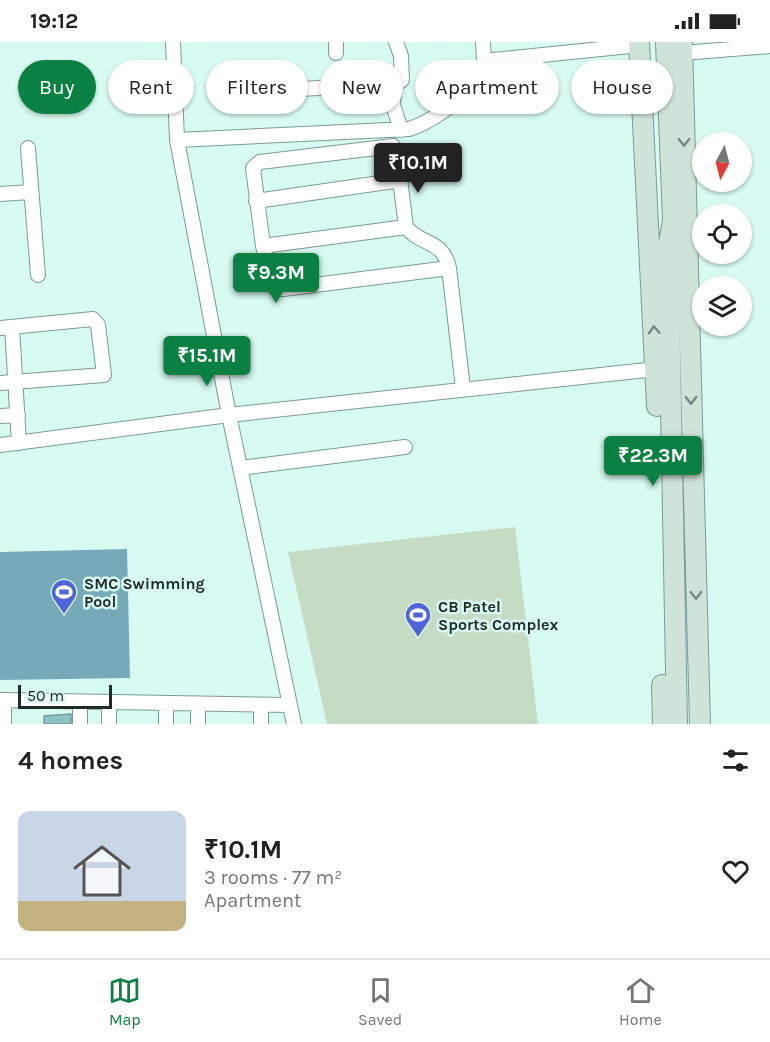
<!DOCTYPE html>
<meta charset="utf-8">
<style>
:root{--surface:#fff;--page:#f6f6f6;--text:#222;--muted:#767676;--line:#e0e0e0;--accent:#0b8043}
body{margin:0;font-family:Karla,sans-serif;background:var(--page);color:var(--text);height:100vh;display:flex;flex-direction:column;font-size:22px;white-space:nowrap}
*{box-sizing:border-box;margin:0}
p{font-size:20px;color:var(--muted)}
.icon{flex:none;width:33px;height:33px;fill:none;stroke:currentColor;stroke-width:2;stroke-linecap:round;stroke-linejoin:round}
.map{position:relative;height:682px;overflow:hidden}
.drawer{display:flex;flex-direction:column;background:var(--surface);flex:1}
.drawer>*{flex:none}
.guide{position:absolute;left:18px;top:18px;width:735px;height:54px;display:flex;gap:12px}
.needle{width:39px;rotate:187deg}
.buttons{position:absolute;left:692px;top:90px;display:grid;gap:12px}
.buttons a{display:grid;place-items:center;width:60px;height:60px;border-radius:50%;background:var(--surface);box-shadow:0 2px 4px #0004;font-size:30px}
.scale{position:absolute;left:18px;bottom:15px;width:94px;box-sizing:border-box;padding-left:6px;border:3px solid #1e2b28;border-top:0;font-size:16px;line-height:21px;white-space:nowrap;color:#1e2b28;-webkit-text-stroke:4px #d7faf1;paint-order:stroke}
.price{position:absolute;translate:-50% -51px;padding:0 14px;border-radius:6px;background:var(--accent);color:#fff;font-size:20px;line-height:39px;filter:drop-shadow(0 2px 3px #0008)}
.price::after{content:'';position:absolute;left:50%;top:36px;width:18px;height:14px;margin-left:-9px;background:inherit;clip-path:polygon(0 0,100% 0,50% 100%)}
.price.current{background:#222;color:#fff}
ul{padding:0;list-style:none}
li{display:flex;align-items:center;gap:18px;height:150px;padding:0 18px}
li+li{border-top:2px solid var(--line)}
li span{display:grid;place-items:center;flex:none;width:168px;height:120px;border-radius:12px;color:#555}
li>.icon{margin-inline-start:auto}
span .icon{width:72px;height:72px;fill:#fffc;stroke-width:1}
li b{font-size:26px}
h2{display:flex;justify-content:space-between;align-items:center;height:72px;padding:0 18px;font-size:26px}
.tag{padding:0 21px;border-radius:27px;background:var(--surface);box-shadow:0 2px 4px #0004;font-size:21px;line-height:54px}
.tag.current{background:var(--accent);color:#fff}
.status{display:flex;justify-content:space-between;align-items:center;height:42px;padding:0 30px;background:var(--surface);direction:ltr}
.status svg{height:16px;fill:currentColor}
.menu{display:flex;justify-content:space-around;align-items:center;height:84px;border-top:2px solid var(--line);background:var(--surface);font-size:16px;color:var(--muted)}
.menu a{display:grid;justify-items:center;gap:3px}
.menu .current{color:var(--accent)}
.map>svg:first-child{display:block}
.green{fill:#c6dbc4}
.water{fill:#76aab8}
.building{fill:#8cc4c5;stroke:#799c9c;stroke-width:1.5;filter:url(#shadow)}
.lines{fill:none;stroke-linecap:round;stroke-linejoin:round}
.minor-casing{stroke:#7a9b93;stroke-width:16}
.secondary-casing{stroke:#7a9b93;stroke-width:22}
.minor{stroke:#fff;stroke-width:14}
.secondary{stroke:#cee4d9;stroke-width:20}
.oneway{stroke:#768880}
.labels{text-anchor:middle;stroke-width:5;stroke-linejoin:round;paint-order:stroke}
.poi-label{font-size:16px;font-weight:bold;fill:#1e2b28;stroke:#d7faf1;text-anchor:start}
</style>
<div class="status"><b>19:12</b><svg viewBox="0 0 49 12"><path d="M0 12V9h3v3zM5 12V6h3v6zM10 12V3h3v9zM15 12V0h3v12zM26 1h20v11H26zM47 4h2v5h-2z"/></svg></div>
<div class="map">
<svg width="770" height="682" viewBox="0 0 770 682">
<defs>
<filter id="shadow"><feDropShadow dx="6" dy="3.5" stdDeviation="0" flood-color="#0004"/></filter>
</defs>
<rect width="100%" height="100%" fill="#d7faf1"/>
<path class="green" d="M515,485L538,682H327L288,510Z"/>
<path class="water" d="M127,507L130,636L0,638V510Z"/>
<path class="building" d="M71,672V682H44V674Z"/>
<g class="lines">
<g class="minor-casing">
<path id="minor" d="M173,0L177,98L229,373L294,682
M483,0L484,19L640,3
M336,11V0
M682,11L770,4
M394,42L393,63L401,88
M237,51L398,41L402,38L401,14L396,0
M177,98L409,87C429,81 458,61 471,45C477,37 480,28 484,19
M28,106L38,233
M0,152L31,150
M256,159L401,138
M263,204L406,185
M449,226L283,247L273,244L263,204L253,126L260,120L393,104L397,113L406,185C421,204 443,197 449,226L463,346L464,347
M12,285L19,401
M0,286L93,277L98,283L104,333L0,341
M0,374L18,373
M0,403L229,373L656,327
M240,426L405,405
M0,658L290,663
M261,663V682
M4,682V658
M80,682V660
M109,682V660
M166,682V661
M198,682V662"/>
</g>
<g class="secondary-casing">
<path id="secondary" d="M639,0L657,364
M666,0L673,178L668,207L677,682
M682,0L700,682
M662,643L663,682"/>
</g>
<use href="#minor" class="minor"/>
<use href="#secondary" class="secondary"/>
</g>
<defs><path id="oneway-chevron" d="M-2-3.5L2.5 0L-2 3.5" fill="none" stroke-width="1.6" stroke-linecap="round" stroke-linejoin="round" transform="scale(1.5)"/></defs>
<g class="oneway">
<use href="#oneway-chevron" transform="translate(684 100) rotate(89)"/>
<use href="#oneway-chevron" transform="translate(654 288) rotate(-93)"/>
<use href="#oneway-chevron" transform="translate(691 358) rotate(89)"/>
<use href="#oneway-chevron" transform="translate(696 553) rotate(89)"/>
</g>
<defs>
<g id="stadium-pin" transform="scale(1.35)"><path d="M0 17L-7.5 6A9.5 9.5 0 1 1 7.5 6Z" fill="#5165da" stroke="#d7faf1"/><path d="M0-5a6.5 5 0 1 0 0 10a6.5 5 0 1 0 0-10ZM-3.5-1.8h7v3.6h-7Z" fill="#fff"/></g>
</defs>
<g fill-rule="evenodd">
<use href="#stadium-pin" x="64" y="550"/>
<use href="#stadium-pin" x="418" y="573"/>
</g>
<g class="labels">
<g class="poi-label">
<text x="84" y="547">SMC Swimming<tspan x="84" dy="18">Pool</tspan></text>
<text x="438" y="570">CB Patel<tspan x="438" dy="18">Sports Complex</tspan></text>
</g>
</g>
</svg>
<div class="buttons">
<a><svg class="needle" viewBox="-14 -14 28 28"><path d="M0-13l5 13h-10z" fill="#e53935"/><path d="M0 13l5-13h-10z" fill="#767676"/></svg></a>
<a><svg class="icon" aria-label="locate" viewBox="0 0 24 24"><circle cx="12" cy="12" r="6"/><path d="M12 2v4M12 18v4M2 12h4M18 12h4"/></svg></a>
<a><svg class="icon" aria-label="layers" viewBox="0 0 24 24"><path d="M12 4l9 5-9 5-9-5zM3 14l9 5 9-5"/></svg></a>
</div>
<div class="scale">50 m</div>
<b class="price current" style="left:418px;top:152px">₹10.1M</b>
<b class="price" style="left:276px;top:262px">₹9.3M</b>
<b class="price" style="left:207px;top:345px">₹15.1M</b>
<b class="price" style="left:653px;top:445px">₹22.3M</b>
<div class="guide">
<a class="tag current">Buy</a>
<a class="tag">Rent</a>
<a class="tag">Filters</a>
<a class="tag">New</a>
<a class="tag">Apartment</a>
<a class="tag">House</a>
</div>
</div>
<section class="drawer">
<h2>4 homes<svg class="icon" aria-label="filters" viewBox="0 0 24 24"><path d="M4 7h16M4 17h16"/><circle cx="9" cy="7" r="2"/><circle cx="15" cy="17" r="2"/></svg></h2>
<ul>
<li><span style="background:linear-gradient(#c9d6e8 75%,#c2b280 0)"><svg class="icon" aria-label="home" viewBox="0 0 24 24"><path d="M3 11l9-7 9 7M6 9v11h12V9"/></svg></span><div><b>₹10.1M</b><p>3 rooms · 77 m²</p><p>Apartment</p></div><svg class="icon" aria-label="heart" viewBox="0 0 24 24"><path d="M12 20l-8-8c-3-5 5-10 8-4 3-6 11-1 8 4z"/></svg></li>
</ul>
</section>
<nav class="menu">
<a class="current"><svg class="icon" aria-label="map" viewBox="0 0 24 24"><path d="M3 6l6-2 6 2 6-2v14l-6 2-6-2-6 2zM9 4v14M15 6v14"/></svg>Map</a>
<a><svg class="icon" aria-label="saved" viewBox="0 0 24 24"><path d="M7 4h10v16l-5-4-5 4z"/></svg>Saved</a>
<a><svg class="icon" aria-label="home" viewBox="0 0 24 24"><path d="M3 11l9-7 9 7M6 9v11h12V9"/></svg>Home</a>
</nav>
